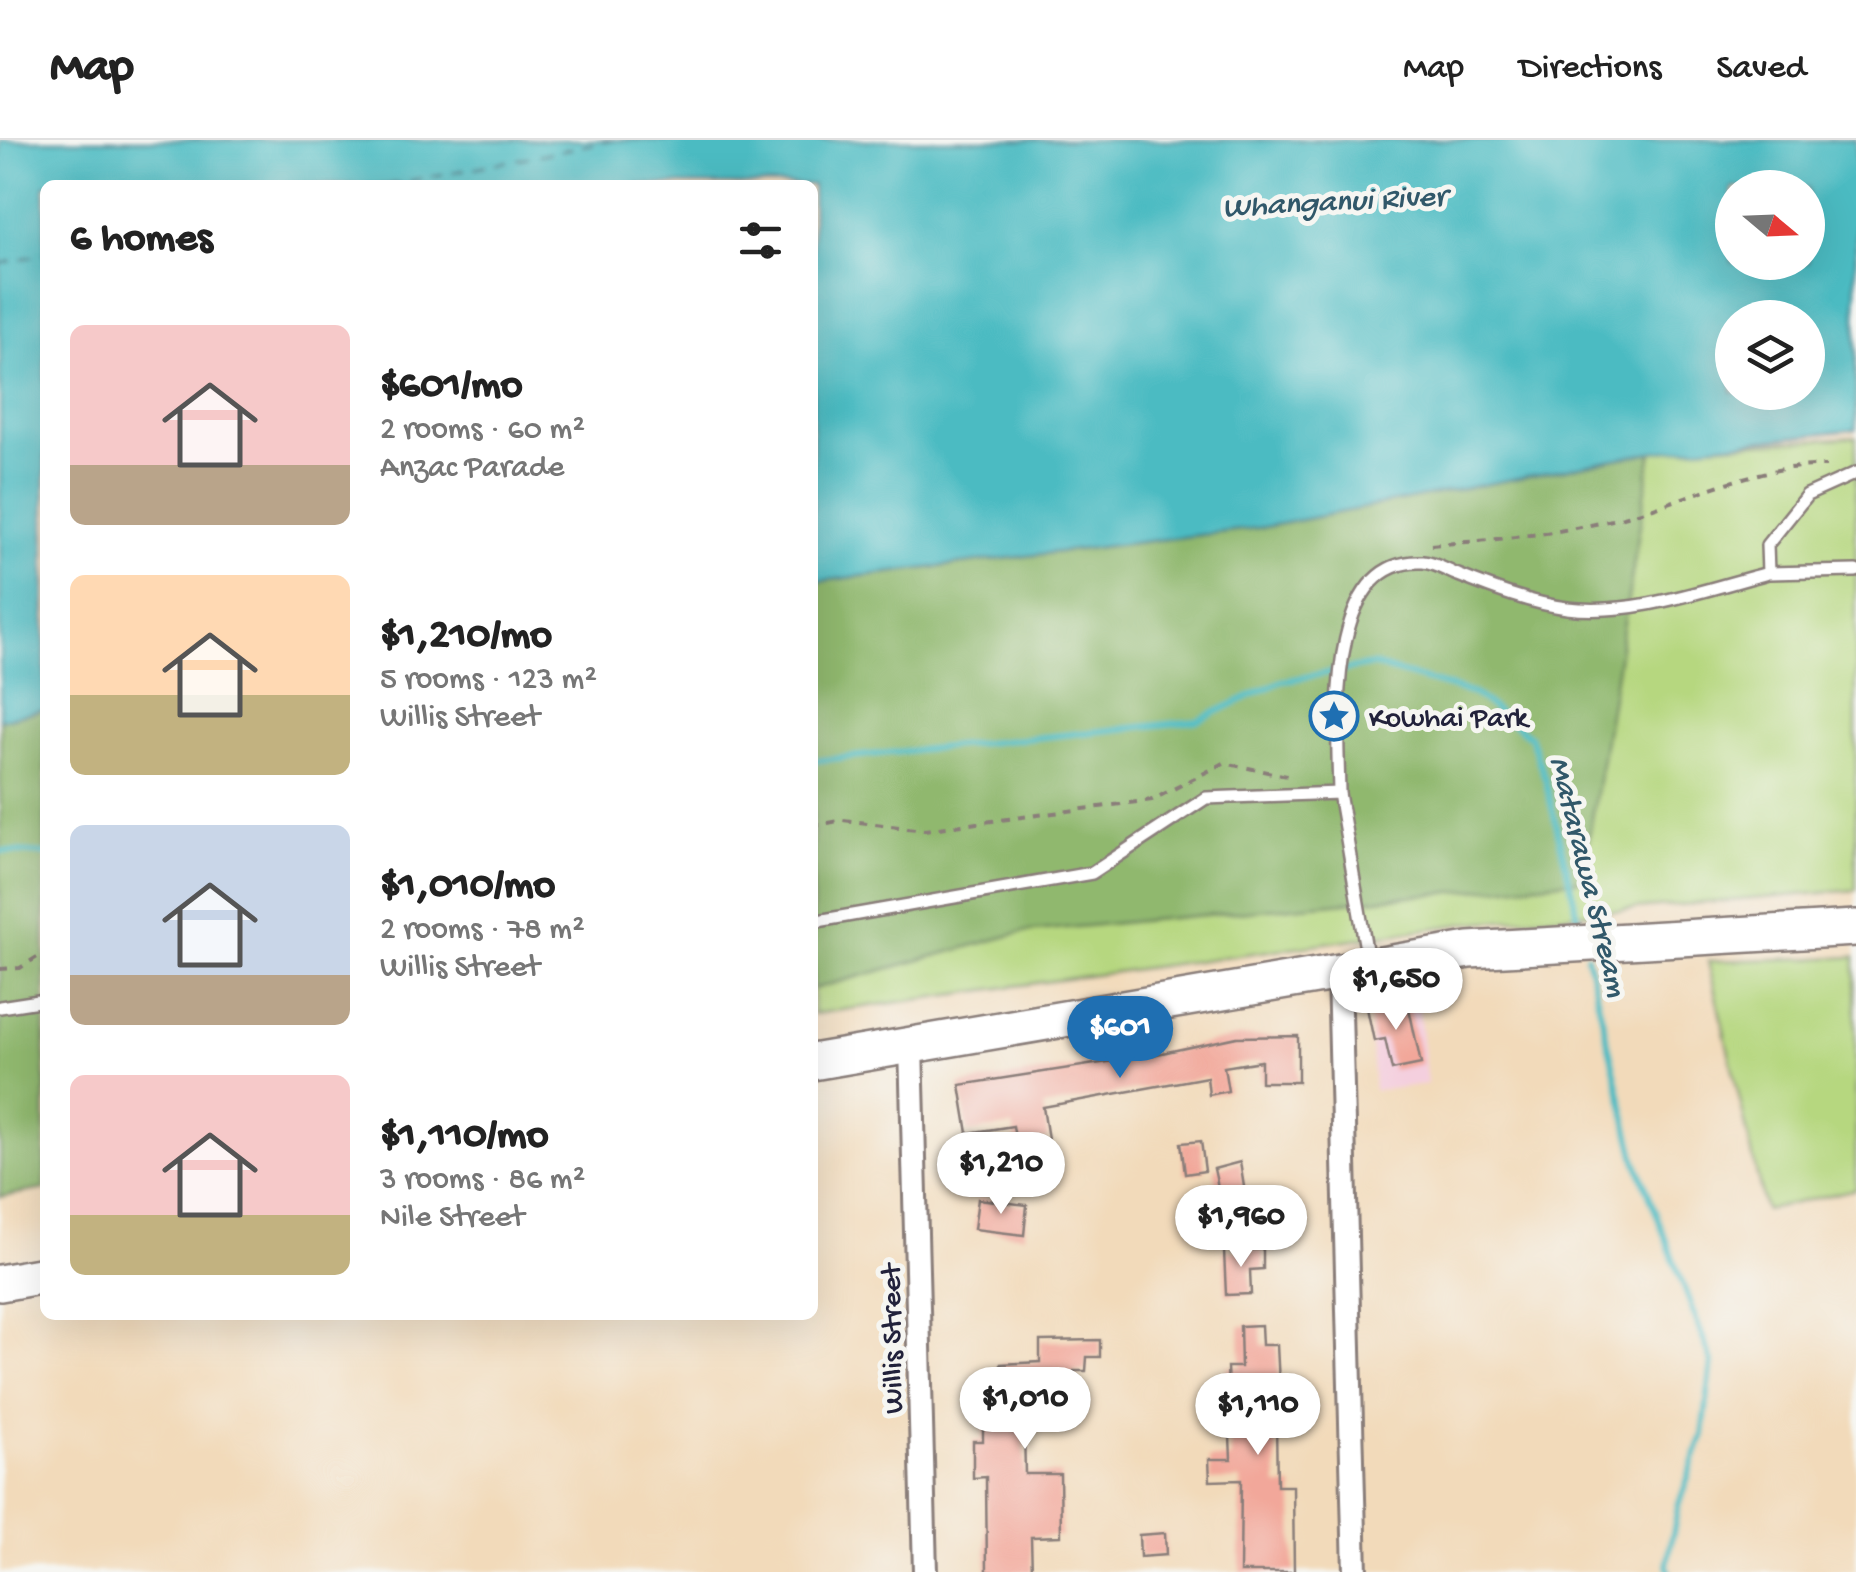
<!DOCTYPE html>
<meta charset="utf-8">
<style>
:root{--surface:#fff;--page:#f2f2f2;--text:#222;--muted:#767676;--line:#e0e0e0;--accent:#1f6fb2}
body{margin:0;font-family:"Gochi Hand",sans-serif;background:var(--page);color:var(--text);height:100vh;display:flex;flex-direction:column;font-size:38px;white-space:nowrap}
*{box-sizing:border-box;margin:0}
p{font-size:32px;color:var(--muted)}
.icon{flex:none;width:55px;height:55px;fill:none;stroke:currentColor;stroke-width:2;stroke-linecap:round;stroke-linejoin:round}
.map{position:relative;flex:1;overflow:hidden}
.sheet{position:absolute;left:40px;top:40px;width:778px;height:1140px;display:flex;flex-direction:column;background:var(--surface);border-radius:15px;box-shadow:0 10px 40px #0002}
.sheet>*{flex:none}
.needle{width:65px;rotate:109deg}
.controls{position:absolute;left:1715px;top:30px;display:grid;gap:20px}
.controls a{display:grid;place-items:center;width:110px;height:110px;border-radius:50%;background:var(--surface);box-shadow:0 10px 40px #0002;font-size:50px}
.price{position:absolute;translate:-50% -85px;padding:0 22px;border-radius:35px;background:#fff;color:#222;font-size:32px;line-height:65px;filter:drop-shadow(0 2px 5px #0008)}
.price::after{content:'';position:absolute;left:50%;top:60px;width:30px;height:22px;margin-left:-15px;background:inherit;clip-path:polygon(0 0,100% 0,50% 100%)}
.price.selected{background:var(--accent);color:#fff}
ul{padding:0;list-style:none}
li{display:flex;align-items:center;gap:30px;height:250px;padding:0 30px}
li span{display:grid;place-items:center;flex:none;width:280px;height:200px;border-radius:15px;color:#555}
li>.icon{margin-inline-start:auto}
span .icon{width:120px;height:120px;fill:#fffc;stroke-width:1}
li b{font-size:42px}
h2{display:flex;justify-content:space-between;align-items:center;height:120px;padding:0 30px;font-size:42px}
header{display:flex;align-items:center;gap:60px;box-sizing:border-box;height:140px;padding:0 50px;background:var(--surface);border-bottom:2px solid var(--line)}
header strong{font-size:48px}
nav{display:flex;gap:55px;margin-inline-start:auto;font-size:35px}
.map>svg:first-child{display:block}
.built{fill:#f4cfde}
.green{fill:#b6d77f;stroke:#6c7c5d;stroke-width:2.5}
.forest{fill:#90b86e;stroke:#596d54;stroke-width:2.5}
.water{fill:#4cbbc2;stroke:#376e7e;stroke-width:2.5;fill-rule:evenodd}
.lines{fill:none;stroke-linecap:round;stroke-linejoin:round}
.stream{stroke:#4cbbc2;stroke-width:6}
.ferry{stroke:#31586a;stroke-width:2.5;stroke-dasharray:12 10;stroke-linecap:butt}
.building{fill:#f2a79a}
.lane-casing{stroke:#8a7e7a;stroke-width:16}
.street-casing{stroke:#8a7e7a;stroke-width:28}
.primary-casing{stroke:#8a7e7a;stroke-width:40}
.path{stroke:#8a7e7a;stroke-width:4;stroke-dasharray:8 8;stroke-linecap:butt}
.lane{stroke:#fff;stroke-width:11}
.street{stroke:#fff;stroke-width:22}
.primary{stroke:#fff;stroke-width:35}
.labels{text-anchor:middle;stroke-width:10;stroke-linejoin:round;paint-order:stroke}
.poi-label{font-size:30px;fill:#22223b;stroke:#f6f6f2;text-anchor:start}
.street-label{font-size:30px;fill:#22223b;stroke:#f6f6f2}
.water-label{font-size:32px;font-style:italic;fill:#31586a;stroke:#f6f6f2}
</style>
<header>
<strong>Map</strong>
<nav><a>Map</a><a>Directions</a><a>Saved</a></nav>
</header>
<div class="map">
<svg width="1856" height="1432" viewBox="0 0 1856 1432">
<rect width="100%" height="100%" fill="#f6f6f2"/>
<filter id="ink" filterUnits="userSpaceOnUse"><feTurbulence type="fractalNoise" baseFrequency=".01" numOctaves="2"/><feDisplacementMap in="SourceGraphic" scale="20" xChannelSelector="R" yChannelSelector="G"/><feConvolveMatrix kernelMatrix="1 2 1 2 8 2 1 2 1" color-interpolation-filters="sRGB"/></filter>
<filter id="wash" filterUnits="userSpaceOnUse"><feTurbulence type="fractalNoise" baseFrequency=".0048" numOctaves="4" result="noise"/><feDisplacementMap in="SourceGraphic" scale="40" xChannelSelector="R" yChannelSelector="G"/><feGaussianBlur stdDeviation="2.25" result="paint"/><feColorMatrix in="noise" values="0 0 0 0 0 0 0 0 0 0 0 0 0 0 0 0 0 1.4 0 .05"/><feComposite in="paint" operator="in"/></filter>
<g filter="url(#wash)">
<rect width="100%" height="100%" fill="#f2daba"/>
<path class="built" d="M1416,843L1427,944L1374,951L1368,857L1379,845Z"/>
<path class="green" d="M1856,297V750L1470,783L813,874V403L1554,315Z
M1855,817L1856,1049L1765,1070L1708,821Z"/>
<path class="forest" d="M1652,312L1582,740L1023,792L813,849V442L1265,387Z
M45,569V1049L0,1057V580Z"/>
<path class="water" d="M0,0H1856V290L1652,312L1265,387L813,442L812,45H45V569L0,580ZM1732,48H1808V122H1732ZM1732,178H1808V252H1732Z"/>
<g class="lines">
<path class="stream" d="M812,621L1197,581L1282,541L1373,525L1474,554L1530,596L1545,639L1582,793
M0,711L45,714
M1587,815L1636,1020L1712,1222L1703,1295L1678,1366L1667,1426L1670,1432"/>
<path class="ferry" d="M388,45L614,0
M0,124L45,113"/>
</g>
<g id="blocks">
<path class="building" d="M1407,859L1421,924L1392,930L1385,899L1374,901L1367,868Z
M1298,896V942H1261V921L1224,927L1228,951L1209,955L1207,937L1043,967L1048,999L1016,1004L1013,986L968,993L960,945L1153,915L1237,897Z
M1201,1001L1205,1031L1185,1034L1181,1003Z
M1240,1022L1246,1059L1222,1065L1214,1029Z
M978,1059L1027,1065L1024,1095L974,1089Z
M1263,1109V1129L1250,1130L1251,1154L1226,1155L1224,1111Z
M1261,1185L1262,1205H1277L1281,1283H1276L1277,1346H1293L1294,1432H1240L1241,1340L1210,1341L1209,1319H1231L1227,1227H1241L1240,1186Z
M1100,1200V1217H1087L1086,1231H1074L1075,1271L1043,1273V1287H1024L1025,1334H1060L1061,1396L1031,1397L1032,1432H987L986,1337L973,1338V1301H983V1255L1003,1254L1001,1224L1040,1222V1201Z
M1165,1393L1166,1415L1140,1417L1139,1395Z"/>
</g>
</g>
<g filter="url(#ink)">
<use href="#blocks" fill-opacity="0" stroke="#8a7e7a" stroke-width="2.5"/>
<g class="lines">
<g class="lane-casing">
<path id="lane" d="M1856,333L1807,355L1767,405L1768,433L1856,431
M1339,653L1368,821
M812,782L1092,733L1206,658L1339,653C1338,591 1323,417 1423,422C1435,423 1447,431 1458,435C1493,449 1530,463 1567,468C1635,476 1703,450 1768,433
M0,867L45,860"/>
</g>
<g class="street-casing">
<path id="street" d="M1339,834L1355,1432
M911,905L925,1432"/>
</g>
<g class="primary-casing">
<path id="primary" d="M812,922L1469,810L1856,788
M0,1143L45,1135"/>
</g>
<path class="path" d="M1431,405C1494,400 1559,394 1620,378C1689,360 1755,324 1826,326
M812,686L843,680L924,690L1152,660L1224,623L1287,636
M0,829L20,828L45,812"/>
<use href="#lane" class="lane"/>
<use href="#street" class="street"/>
<use href="#primary" class="primary"/>
</g>
</g>
<defs>
<g id="sight-ring" transform="scale(2.5)"><circle r="9.5" fill="#f6f6f2" stroke="#1f6fb2" stroke-width="1.5"/><path d="M0-6L1.8-2.2L6-1.7L2.9 1.2L3.7 5.4L0 3.3L-3.7 5.4L-2.9 1.2L-6-1.7L-1.8-2.2Z" fill="#1f6fb2"/></g>
</defs>
<g fill-rule="evenodd">
<use href="#sight-ring" x="1334" y="576"/>
</g>
<g class="labels">
<g class="poi-label">
<text x="1369" y="586">Kowhai Park</text>
</g>
<g class="street-label">
<text transform="translate(890 1199) rotate(-91)" y="10">Willis Street</text>
</g>
<g class="water-label">
<text transform="translate(1334 59) rotate(-3)" y="11">Whanganui River</text>
<text transform="translate(1591 736) rotate(76)" y="11">Matarawa Stream</text>
</g>
</g>
</svg>
<div class="controls">
<a><svg class="needle" viewBox="-14 -14 28 28"><path d="M0-13l5 13h-10z" fill="#e53935"/><path d="M0 13l5-13h-10z" fill="#767676"/></svg></a>
<a><svg class="icon" aria-label="layers" viewBox="0 0 24 24"><path d="M12 4l9 5-9 5-9-5zM3 14l9 5 9-5"/></svg></a>
</div>
<b class="price" style="left:1396px;top:893px">$1,650</b>
<b class="price selected" style="left:1120px;top:941px">$601</b>
<b class="price" style="left:1001px;top:1077px">$1,210</b>
<b class="price" style="left:1241px;top:1130px">$1,960</b>
<b class="price" style="left:1025px;top:1312px">$1,010</b>
<b class="price" style="left:1258px;top:1318px">$1,110</b>
<section class="sheet">
<h2>6 homes<svg class="icon" aria-label="filters" viewBox="0 0 24 24"><path d="M4 7h16M4 17h16"/><circle cx="9" cy="7" r="2"/><circle cx="15" cy="17" r="2"/></svg></h2>
<ul>
<li><span style="background:linear-gradient(#f6c9c9 70%,#b9a48a 0)"><svg class="icon" aria-label="home" viewBox="0 0 24 24"><path d="M3 11l9-7 9 7M6 9v11h12V9"/></svg></span><div><b>$601/mo</b><p>2 rooms · 60 m²</p><p>Anzac Parade</p></div></li>
<li><span style="background:linear-gradient(#ffd9b3 60%,#c2b280 0)"><svg class="icon" aria-label="home" viewBox="0 0 24 24"><path d="M3 11l9-7 9 7M6 9v11h12V9"/></svg></span><div><b>$1,210/mo</b><p>5 rooms · 123 m²</p><p>Willis Street</p></div></li>
<li><span style="background:linear-gradient(#c9d6e8 75%,#b9a48a 0)"><svg class="icon" aria-label="home" viewBox="0 0 24 24"><path d="M3 11l9-7 9 7M6 9v11h12V9"/></svg></span><div><b>$1,010/mo</b><p>2 rooms · 78 m²</p><p>Willis Street</p></div></li>
<li><span style="background:linear-gradient(#f6c9c9 70%,#c2b280 0)"><svg class="icon" aria-label="home" viewBox="0 0 24 24"><path d="M3 11l9-7 9 7M6 9v11h12V9"/></svg></span><div><b>$1,110/mo</b><p>3 rooms · 86 m²</p><p>Nile Street</p></div></li>
</ul>
</section>
</div>
